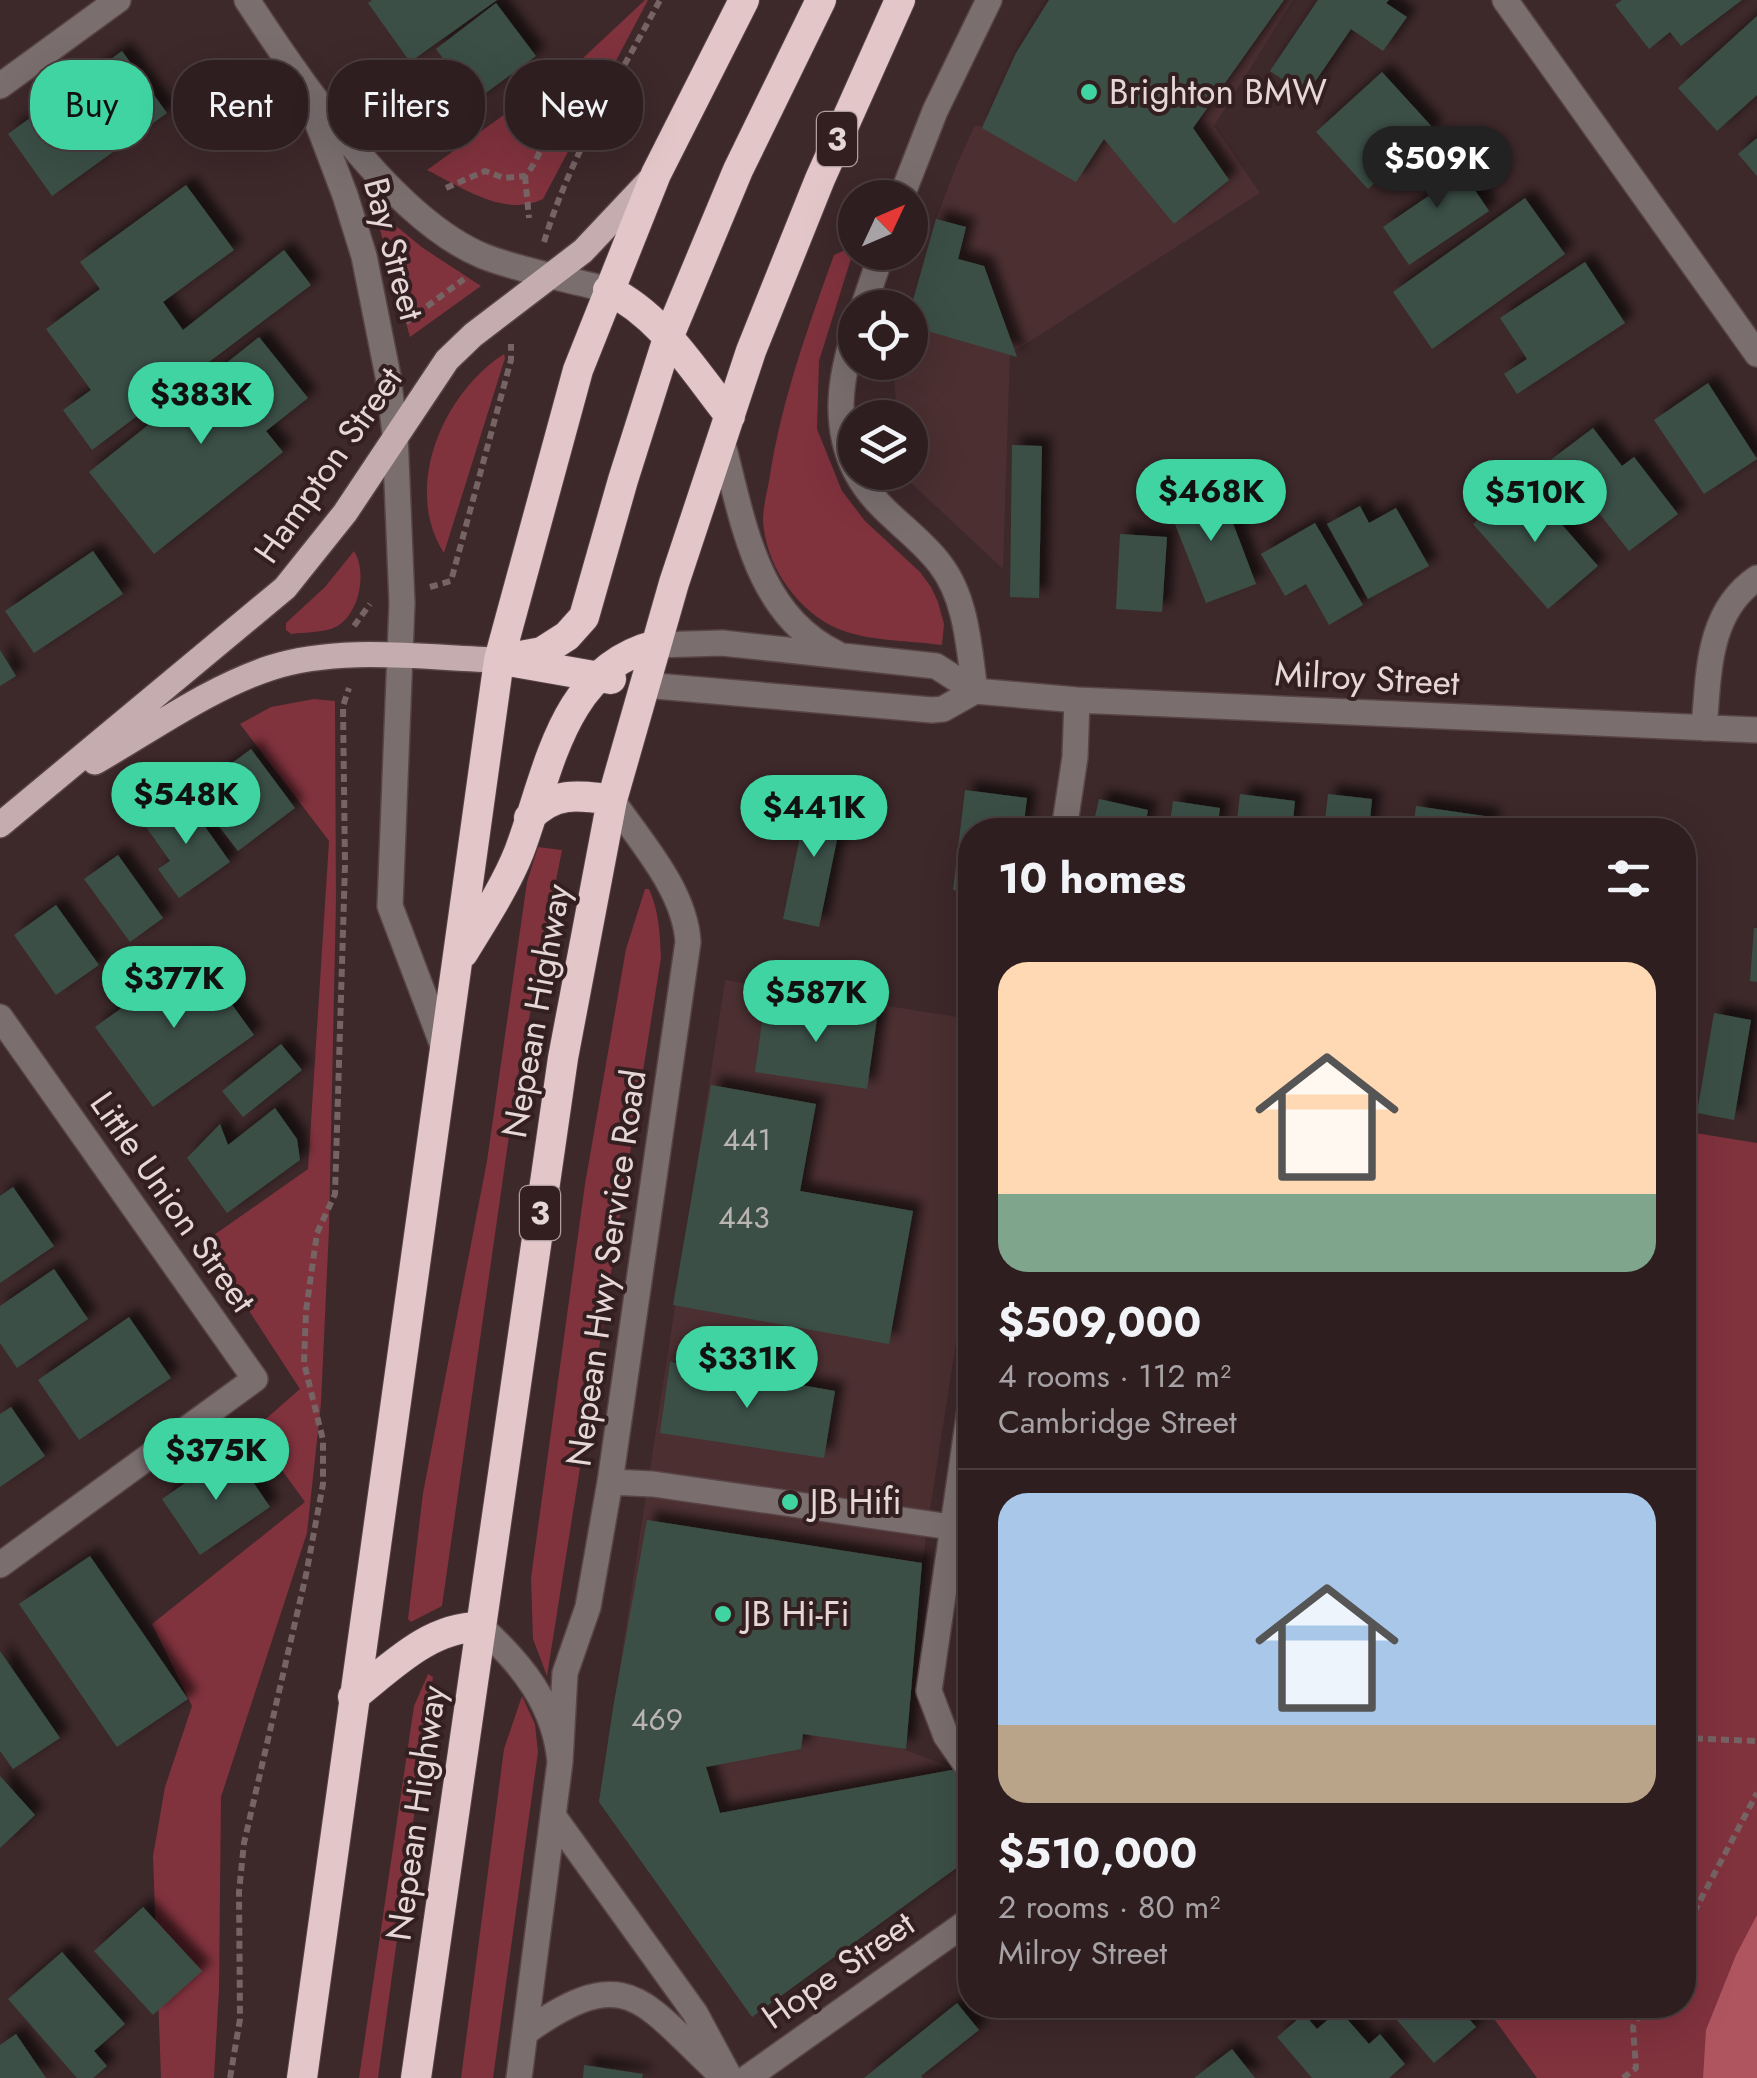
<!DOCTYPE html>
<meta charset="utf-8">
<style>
:root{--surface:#2e1e20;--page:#3a2b2d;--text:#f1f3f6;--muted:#a7a2a5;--line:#493c3e;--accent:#3fd4a2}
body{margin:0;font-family:Jost,sans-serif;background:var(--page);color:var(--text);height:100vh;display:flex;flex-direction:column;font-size:38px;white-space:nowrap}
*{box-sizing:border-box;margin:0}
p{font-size:32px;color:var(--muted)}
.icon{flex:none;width:55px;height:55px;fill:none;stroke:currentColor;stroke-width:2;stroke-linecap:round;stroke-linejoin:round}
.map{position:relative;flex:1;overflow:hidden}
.side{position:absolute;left:958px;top:818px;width:738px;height:1200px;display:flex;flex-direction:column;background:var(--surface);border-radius:40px;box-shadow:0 10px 40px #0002,0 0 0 2px var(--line)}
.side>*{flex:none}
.hud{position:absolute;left:30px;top:60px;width:778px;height:90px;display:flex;gap:20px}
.needle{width:65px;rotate:46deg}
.tools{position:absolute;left:838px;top:180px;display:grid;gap:20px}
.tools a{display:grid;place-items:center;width:90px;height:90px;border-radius:50%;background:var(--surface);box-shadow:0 10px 40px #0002,0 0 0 2px var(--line);font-size:50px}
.price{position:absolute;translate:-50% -85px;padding:0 22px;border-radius:35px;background:var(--accent);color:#111;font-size:32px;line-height:65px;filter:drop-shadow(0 2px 5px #0008)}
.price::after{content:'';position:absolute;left:50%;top:60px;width:30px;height:22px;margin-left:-15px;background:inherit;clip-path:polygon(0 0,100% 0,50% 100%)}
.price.active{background:#222;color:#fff}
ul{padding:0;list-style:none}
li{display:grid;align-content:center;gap:20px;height:530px;padding:0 40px}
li+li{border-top:2px solid var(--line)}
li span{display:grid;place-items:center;height:310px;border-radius:30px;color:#555}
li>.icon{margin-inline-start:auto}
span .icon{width:180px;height:180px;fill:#fffc;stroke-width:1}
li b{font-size:42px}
h2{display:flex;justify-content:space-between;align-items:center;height:120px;padding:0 40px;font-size:42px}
.pill{padding:0 35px;border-radius:40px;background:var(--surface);box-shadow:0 10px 40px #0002,0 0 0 2px var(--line);font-size:35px;line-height:90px}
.pill.active{background:var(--accent);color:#111}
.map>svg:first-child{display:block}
.built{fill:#4b2f31}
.green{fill:#80323d}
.water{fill:#ae5560}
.building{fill:#3a5046;filter:url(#shadow)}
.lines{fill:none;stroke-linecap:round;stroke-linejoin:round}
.minor-casing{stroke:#584446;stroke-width:28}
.major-casing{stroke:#584446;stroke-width:28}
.highway-casing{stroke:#584446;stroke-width:32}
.path{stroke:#766364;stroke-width:6;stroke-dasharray:8 5;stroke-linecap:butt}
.minor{stroke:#7a6e6f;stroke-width:25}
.major{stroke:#c5adaf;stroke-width:25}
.highway{stroke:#e3c6c8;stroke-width:30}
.poi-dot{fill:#3fd4a2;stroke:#331e20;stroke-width:4}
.labels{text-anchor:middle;stroke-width:8;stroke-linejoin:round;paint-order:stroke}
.number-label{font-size:30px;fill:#bab4b3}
.shield{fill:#331e20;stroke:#b09fa0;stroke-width:2.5}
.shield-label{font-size:32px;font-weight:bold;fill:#e5d6d7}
.poi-label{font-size:35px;fill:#e5d6d7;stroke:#331e20;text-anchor:start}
.street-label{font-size:35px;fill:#e5d6d7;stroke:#331e20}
</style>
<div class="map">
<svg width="1757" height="2078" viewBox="0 0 1757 2078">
<defs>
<filter id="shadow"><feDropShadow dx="9" dy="-9" stdDeviation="5" flood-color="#0009"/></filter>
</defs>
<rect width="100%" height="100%" fill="#3d282a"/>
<path class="built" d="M1049,0H1293L1214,126L1260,193L1010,354L1003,569L911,483L906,473L910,472V418L897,417L893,363L910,362V311L936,219L957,164L975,125L982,127L1016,53Z
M725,980L970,1019V1252L928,1523L897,1747L957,1769L970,1787V1858L752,2017L599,1802Z"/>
<path class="green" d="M645,0H648L543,199C505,218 461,187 427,170L583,58Z
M374,208L423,248L481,286L410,337Z
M855,246L819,361L817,429L842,491L865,521L920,572L931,587L938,602L944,624L942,645C907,640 862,642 830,625C793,605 765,562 763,520C763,505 768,489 770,475C782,399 808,327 834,255Z
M504,354L505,358L444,553C402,488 443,393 504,354Z
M354,551C367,571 360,611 339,625C328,633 305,632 291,634L286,630V623L325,587Z
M314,699L335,701L336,900L329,1229L321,1403L307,1533L221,1797L219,1990L214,2078H161L153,1856L165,1787L192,1706L152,1624L305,1502L253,1430L300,1389L204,1242L308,1169L329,841L240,724L271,707Z
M538,847L562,850L517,1080L442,1606L411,1622L408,1619L423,1493L487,1161L527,882Z
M645,889H649C659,911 660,934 661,958L547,1676L533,1639L531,1578L585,1184L626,949Z
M1683,1131L1757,1143V2078H1537L1484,2005H1682Z
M428,1674L433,1677L378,2078H359L414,1706Z
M522,1696L535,1724L538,1752L493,2078H461L504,1749Z"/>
<path class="water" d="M1757,1915V2078H1703L1706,2030L1736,1955Z"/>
<path class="building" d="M372,0H497L410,62L368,3Z
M1049,0H1284L1193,128L1229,180L1174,224L1104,139L1076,182L982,128L1016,53Z
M1318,0H1389L1386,3L1407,17L1383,51L1351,29L1306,95L1270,71Z
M1622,0H1742L1681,46L1670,32L1649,49L1615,5Z
M496,3L536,56L475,101L436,49Z
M1757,16V95L1717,131L1678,88Z
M122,51L167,113L52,196L8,134Z
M1382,72L1434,129L1368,189L1316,132Z
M1757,138V176L1738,154Z
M1450,153L1489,211L1409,265L1383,227L1430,195L1416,176Z
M186,185L234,250L163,302L183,330L284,250L311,285L92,450L63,410L91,390L46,329L100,289L80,262Z
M1525,198L1565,254L1432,349L1393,292Z
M936,219L966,227L958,259L984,266L1017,357L910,326V311Z
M1585,262L1625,323L1517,394L1504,374L1527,359L1500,318Z
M259,337L308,398L266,431L283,452L154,554L89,472Z
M1708,383L1757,459L1704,494L1654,420Z
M1593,428L1622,466L1634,457L1678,514L1629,551L1598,512L1591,518L1548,462Z
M1012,445L1042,446L1039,598L1010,597Z
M1523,480L1598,566L1548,609L1473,524Z
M1220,489L1256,584L1206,603L1166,501L1192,492L1195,499Z
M1360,506L1369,523L1396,508L1429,566L1368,599L1327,524Z
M1315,523L1363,605L1329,625L1306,584L1285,596L1261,554Z
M1120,534L1167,537L1162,612L1116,609Z
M93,551L123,594L34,653L5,611Z
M0,650L16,676L0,686Z
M251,749L295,808L238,851L193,792Z
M965,790L1027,798L1023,830H970V893L953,890Z
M809,793L845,801L819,927L783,919Z
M1240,794L1295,801L1292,830H1236Z
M1328,794L1372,799L1369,830H1324Z
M184,797L230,862L179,898L158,869L170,861L144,824Z
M1099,799L1148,810L1144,830H1092Z
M1173,801L1220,808L1217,830H1169Z
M1416,806L1491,817L1489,830H1413Z
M118,855L163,918L130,942L84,879Z
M56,905L99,965L56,995L14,935Z
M1754,928H1757V982L1750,981Z
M196,955L254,1035L153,1107L95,1027Z
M765,1001L877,1018L867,1089L755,1072Z
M1714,1013L1751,1020L1734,1120L1697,1113Z
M281,1044L302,1070L243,1117L222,1091Z
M711,1085L816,1104L800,1191L913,1211L889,1344L673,1305Z
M275,1108L297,1139L300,1160L227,1213L187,1158L220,1124L228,1145Z
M13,1187L54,1246L0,1283V1196Z
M54,1269L88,1319L17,1368L0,1343V1306Z
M129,1317L171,1378L79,1440L38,1380Z
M670,1362L835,1391L824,1458L660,1433Z
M11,1407L45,1456L0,1487V1414Z
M232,1451L270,1507L200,1555L162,1499Z
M647,1520L922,1563L906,1749L803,1734L801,1749L706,1767L720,1813L957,1769L970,1787V1858L752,2017L599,1802L613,1708Z
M90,1556L188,1699L117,1747L19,1604Z
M0,1651L60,1738L13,1769L0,1751Z
M0,1776L35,1815L0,1848Z
M143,1907L202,1971L153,2015L94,1951Z
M62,1952L125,2024L94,2051L107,2066L93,2078H77L8,1999Z
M957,2003L979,2030L921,2076L923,2078H864Z
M1384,2005H1457L1476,2027L1434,2063Z
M1339,2010L1369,2044L1380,2034L1405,2064L1389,2078H1312L1277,2037L1304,2014L1317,2029Z
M16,2034L46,2078H0V2045Z
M1232,2049L1255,2078H1194Z
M584,2065L643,2074L642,2078H583Z"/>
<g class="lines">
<g class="minor-casing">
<path id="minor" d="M247,0C299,80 393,219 483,256C521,271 568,279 608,290
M1505,0L1757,354
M0,86L118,0
M304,87L345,195L364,256L388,376L395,434L402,603L390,906L445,1051
M901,198L935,111L989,0
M863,308L882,252
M855,331C840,378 833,424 855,470
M722,441C743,519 755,614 836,653
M856,472C877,512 914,530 940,564C967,599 969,649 975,691
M656,645L722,643L936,666L975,691L1077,700L1757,730
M644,685L932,710L943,709L975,691
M1704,728C1709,673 1707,612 1757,578
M1064,830L1075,757L1077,700
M0,1017L255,1379L0,1565
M970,1409L929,1691L946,1736L970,1770
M610,1482L653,1484L951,1527
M481,1627C522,1664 555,1705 560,1762L519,2078
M560,1762L565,1673L588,1607L610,1482L688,942C685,890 640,841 612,800
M554,1817L695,2013L730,2078
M526,2032C628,1959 643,2003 721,2075
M747,2078L970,1920"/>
</g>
<g class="major-casing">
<path id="major" d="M95,762C151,730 209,688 270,668C341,645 425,658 499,660
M0,825L285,588L345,513L447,360L473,335L583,251L649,181"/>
</g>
<g class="highway-casing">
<path id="highway" d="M608,290C661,315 694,371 730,416
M499,660L542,652L567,636L584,617L623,480L668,338L738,170L821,0
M514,662L611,679
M529,818C554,791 578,795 612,800
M463,953C483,920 505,887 519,852C549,773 561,669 656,645
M353,1697C391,1667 430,1626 481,1627
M302,2078L499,660L578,370L656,174L744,0
M416,2078L563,1058L612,800L674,583L751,351L820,179L900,0"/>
</g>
<path class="path" d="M525,176L529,218
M446,188L485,171L504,178L525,176C555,142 536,98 604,125
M544,242C570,157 618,78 660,0
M406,322L464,279
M430,587L451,581L511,360V344
M354,626L370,604
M1682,1738L1757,1741
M1682,1935L1757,1793
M230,2078L240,2019L239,1892L244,1843L306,1575L323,1484V1440L304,1363L306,1311L317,1233L335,1194L345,865L343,706L349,688
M1623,2078L1636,2068L1633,2027L1644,2005"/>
<use href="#minor" class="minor"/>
<use href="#major" class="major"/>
<use href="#highway" class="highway"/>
</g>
<g class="poi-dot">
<circle cx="1089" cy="92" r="10"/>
<circle cx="790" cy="1502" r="10"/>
<circle cx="723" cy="1614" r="10"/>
</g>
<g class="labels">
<g class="number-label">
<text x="747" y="1150">441</text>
<text x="744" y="1228">443</text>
<text x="657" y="1730">469</text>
</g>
<g class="shield">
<rect x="817" y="112" width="40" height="54" rx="8"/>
<rect x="520" y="1186" width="40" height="54" rx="8"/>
</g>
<g class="shield-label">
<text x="837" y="150">3</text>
<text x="540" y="1224">3</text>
</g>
<g class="poi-label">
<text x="1109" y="104">Brighton BMW</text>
<text x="810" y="1514">JB Hifi</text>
<text x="743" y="1626">JB Hi-Fi</text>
</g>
<g class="street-label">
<text transform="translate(394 249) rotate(75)" y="12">Bay Street</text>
<text transform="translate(328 465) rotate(-55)" y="12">Hampton Street</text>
<text transform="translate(1367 678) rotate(3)" y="12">Milroy Street</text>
<text transform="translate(536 1011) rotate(-80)" y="12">Nepean Highway</text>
<text transform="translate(173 1202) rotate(55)" y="12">Little Union Street</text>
<text transform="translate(606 1268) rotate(-82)" y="12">Nepean Hwy Service Road</text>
<text transform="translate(416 1813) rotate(-82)" y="12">Nepean Highway</text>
<text transform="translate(838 1970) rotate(-35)" y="12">Hope Street</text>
</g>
</g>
</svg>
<div class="tools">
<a><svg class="needle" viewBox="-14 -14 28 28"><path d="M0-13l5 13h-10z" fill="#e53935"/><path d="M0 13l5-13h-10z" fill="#a7a2a5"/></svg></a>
<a><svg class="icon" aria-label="locate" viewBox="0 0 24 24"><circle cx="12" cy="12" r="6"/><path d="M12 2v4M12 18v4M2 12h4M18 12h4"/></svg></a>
<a><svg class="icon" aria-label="layers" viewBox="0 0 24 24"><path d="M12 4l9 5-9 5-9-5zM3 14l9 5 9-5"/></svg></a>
</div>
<b class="price active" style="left:1437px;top:211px">$509K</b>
<b class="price" style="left:201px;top:447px">$383K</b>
<b class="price" style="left:1211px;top:544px">$468K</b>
<b class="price" style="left:1535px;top:545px">$510K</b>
<b class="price" style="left:186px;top:847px">$548K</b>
<b class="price" style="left:814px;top:860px">$441K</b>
<b class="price" style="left:174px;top:1031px">$377K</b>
<b class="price" style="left:816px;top:1045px">$587K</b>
<b class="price" style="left:747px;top:1411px">$331K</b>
<b class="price" style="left:216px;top:1503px">$375K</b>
<div class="hud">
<a class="pill active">Buy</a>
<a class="pill">Rent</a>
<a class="pill">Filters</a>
<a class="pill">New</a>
</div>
<section class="side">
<h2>10 homes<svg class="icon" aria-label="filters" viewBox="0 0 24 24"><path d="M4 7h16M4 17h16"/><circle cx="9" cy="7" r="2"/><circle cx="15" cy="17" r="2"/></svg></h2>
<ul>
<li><span style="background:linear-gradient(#ffd9b3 75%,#7fa58c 0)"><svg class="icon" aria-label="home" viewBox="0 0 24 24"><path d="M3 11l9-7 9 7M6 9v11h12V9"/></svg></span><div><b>$509,000</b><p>4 rooms · 112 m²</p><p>Cambridge Street</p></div></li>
<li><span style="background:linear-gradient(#a9c7e8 75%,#b9a48a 0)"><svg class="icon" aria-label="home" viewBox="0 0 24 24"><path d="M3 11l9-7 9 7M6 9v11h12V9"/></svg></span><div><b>$510,000</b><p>2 rooms · 80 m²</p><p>Milroy Street</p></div></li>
</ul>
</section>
</div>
